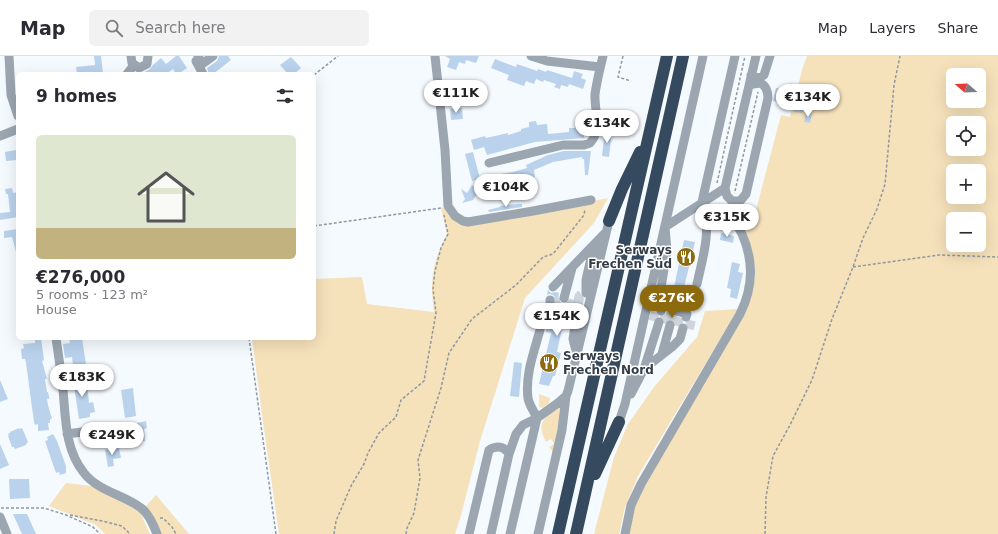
<!DOCTYPE html>
<meta charset="utf-8">
<style>
:root{--surface:#fff;--page:#f2f2f3;--text:#2b2b33;--muted:#7c7c81;--line:#e1e1e2;--accent:#8e6a0e}
body{margin:0;font-family:"DejaVu Sans",sans-serif;background:var(--page);color:var(--text);height:100vh;display:flex;flex-direction:column;font-size:15px;white-space:nowrap}
*{box-sizing:border-box;margin:0}
p{font-size:13px;color:var(--muted)}
.icon{flex:none;width:22px;height:22px;fill:none;stroke:currentColor;stroke-width:2;stroke-linecap:round;stroke-linejoin:round}
.map{position:relative;flex:1;overflow:hidden}
.side{position:absolute;left:16px;top:16px;width:300px;height:268px;display:flex;flex-direction:column;background:var(--surface);border-radius:6px;box-shadow:0 4px 16px #0002}
.side>*{flex:none}
.needle{width:26px;rotate:289deg}
.buttons{position:absolute;left:946px;top:12px;display:grid;gap:8px}
.buttons a{display:grid;place-items:center;width:40px;height:40px;border-radius:6px;background:var(--surface);box-shadow:0 4px 16px #0002;font-size:20px}
.price{position:absolute;translate:-50% -34px;padding:0 9px;border-radius:14px;background:#fff;color:#222;font-size:13px;line-height:26px;filter:drop-shadow(0 1px 2px #0008)}
.price::after{content:'';position:absolute;left:50%;top:24px;width:12px;height:9px;margin-left:-6px;background:inherit;clip-path:polygon(0 0,100% 0,50% 100%)}
.price.selected{background:var(--accent);color:#fff}
ul{padding:0;list-style:none}
li{display:grid;align-content:center;gap:8px;height:212px;padding:0 20px}
li span{display:grid;place-items:center;height:124px;border-radius:6px;color:#555}
li>.icon{margin-inline-start:auto}
span .icon{width:72px;height:72px;fill:#fffc;stroke-width:1}
li b{font-size:17px}
h2{display:flex;justify-content:space-between;align-items:center;height:48px;padding:0 20px;font-size:17px}
header{display:flex;align-items:center;gap:24px;box-sizing:border-box;height:56px;padding:0 20px;background:var(--surface);border-bottom:1px solid var(--line)}
header strong{font-size:19px}
nav{display:flex;gap:22px;margin-inline-start:auto;font-size:14px}
.search{width:280px;height:36px;background:var(--page);display:flex;align-items:center;gap:10px;box-sizing:border-box;padding:0 14px;border-radius:6px;color:var(--muted);font-size:15px}
.map>svg:first-child{display:block}
.green{fill:#f5e1ba;fill-rule:evenodd}
.building{fill:#bad2ec}
.lines{fill:none;stroke-linecap:round;stroke-linejoin:round}
.minor-tunnel{stroke:#ced4da;stroke-width:9;stroke-dasharray:9 4.5;stroke-linecap:butt}
.path{stroke:#90979f;stroke-width:1.5;stroke-dasharray:3 2;stroke-linecap:butt}
.minor{stroke:#9ba6b1;stroke-width:9}
.highway{stroke:#354a5f;stroke-width:12}
.labels{text-anchor:middle;stroke-width:3;stroke-linejoin:round;paint-order:stroke}
.poi-label{font-size:12px;font-weight:bold;fill:#333d47;stroke:#fff;text-anchor:end}
</style>
<header>
<strong>Map</strong>
<div class="search"><svg class="icon" aria-label="search" viewBox="0 0 24 24"><circle cx="10" cy="10" r="6"/><path d="M15 15l6 6"/></svg>Search here</div>
<nav><a>Map</a><a>Layers</a><a>Share</a></nav>
</header>
<div class="map">
<svg width="998" height="478" viewBox="0 0 998 478">
<rect width="100%" height="100%" fill="#f5faff"/>
<path class="green" d="M807,0H998V478H629L633,455L639,440L753,234C757,212 754,195 745,175L751,173L781,59L790,61L802,14ZM953,19H979V45H953ZM953,67H979V93H953ZM953,115H979V141H953ZM953,163H979V189H953Z
M608,142L594,167L525,242L480,385L460,463L455,478H279L263,366L252,282H314V223L362,221L367,248L434,256C433,249 432,241 432,234C431,215 438,194 447,178L441,152L449,151L466,167L514,161Z
M738,253L638,420L625,451L619,478H594L614,401L628,368L654,331L697,281L705,255Z
M539,338L550,342L549,347L543,352L539,351Z
M559,352H560L559,369L553,396L549,391L554,388L551,383L546,386C536,366 543,363 559,352Z
M66,427L92,430L140,456L150,478H105L96,469L49,450Z
M156,439L189,478H158L146,450Z"/>
<path class="building" d="M94,0H101L103,18H77L76,11L95,9Z
M176,0H179L187,12L178,18H176L173,13L166,18H141L150,13L153,9L161,2L166,8Z
M219,0H228L231,4L213,18H209L207,12L217,5Z
M445,0H479L476,7L466,4L465,8L459,6L456,14L447,11L450,3Z
M291,1L301,12L294,18H288L280,9Z
M495,3L516,11L517,8L537,15L538,13L546,16L547,14L572,22L574,15L583,18L581,22L586,24L583,33L569,28L568,31L561,29L560,33L554,31L556,28L544,24L543,26L536,23L534,28L526,25L524,30L507,24L509,19L491,12Z
M776,32L792,35L790,41L805,44L802,57L794,56L795,50L773,45Z
M462,52L463,63L451,64L450,53Z
M806,56L812,57L810,67L804,66Z
M536,65L537,69L547,68L548,78L569,76V72H575V67H584V82L535,86L487,99L484,91L474,94L471,84L485,80L486,82L508,77V79L521,75V73L529,71V66Z
M605,74L612,75L609,101L602,100Z
M16,94L17,104L6,105L5,96Z
M564,95H591L588,119H585L584,103H582V101L553,106L534,114L535,121L521,123V127L503,130L502,126L489,128L488,120L513,116L527,112L526,109L548,99Z
M473,96L480,123L472,125L465,98Z
M472,129L477,133L475,135L478,137L473,144L462,147L465,143L461,133L467,137Z
M12,132L13,137L18,136V161L0,164V157L10,156L8,138H6L5,133Z
M518,148H522V151L489,156L488,154L500,151V150Z
M18,173V196H16L12,181L4,182V175Z
M721,177L734,180L733,187L720,184Z
M684,184L695,186L680,248L671,245Z
M732,206L740,208L738,216L743,217L737,243L730,241L731,233L727,232Z
M548,234L551,237L556,236L559,237L558,244L563,248L568,246L570,243L575,245L577,235L580,236L581,240L584,243L580,258L578,255H572L568,258L565,273L562,272L557,296L561,297L555,320H553L549,330L539,328L551,277L546,276V272L542,268H538L535,271L536,267H538L539,266L542,268H545L549,264L553,265L555,260L560,262L563,261L566,256L563,251L556,247L555,241L553,239L550,238L547,239Z
M667,256L680,262L683,266L679,268L677,270L672,263H668L665,266L662,261L665,259Z
M35,282H41L44,304L42,305L47,323H45L46,330L47,336H48L49,340V343H47L48,349L52,363H50V367H48L49,374L38,375V368L35,369L34,366L26,307L25,303H22L21,293L24,292L23,288L35,287Z
M69,282H82L87,315L74,317L72,301L65,302L63,288L70,287Z
M514,306L522,307L519,341L510,340Z
M79,316L81,328L87,327L89,347L93,346L95,356L90,357V361L79,363L72,317Z
M0,324L8,343L0,346Z
M133,332L136,360L125,362L121,334Z
M146,365L147,372L144,373L145,385H140V389L134,390V386L127,387L125,374L138,372L137,367Z
M19,372V373L22,372L28,386L26,388V389L15,393L14,391H12L8,380H9L8,378L10,377V376Z
M53,378L57,385L66,410V417L60,419L59,416L56,417L45,385L48,384L47,381Z
M0,388L9,409L0,413Z
M119,392L121,402L113,403L114,410L108,411L105,394Z
M9,423H29L30,442L10,443Z
M13,458H27L36,478H22Z"/>
<g class="lines">
<path class="minor-tunnel" d="M554,250L557,237
M566,260L570,243
M575,260L580,236
M653,265L656,254
M663,267L666,256
M670,269L673,255
M677,270L680,260
M689,273L692,262"/>
<path class="path" d="M623,0L618,21L631,25
M314,19L338,0
M717,127L745,0
M735,135L758,36
M314,170L441,152
M853,211L939,199L998,201
M683,249L685,235L691,232
M249,282L276,478
M1,452H44L66,459L93,471L100,478
M70,459L102,465L122,470L130,478
M160,462H163L172,471L176,478
M334,478L336,465L351,430L364,408L368,397L379,377L396,361L401,344L424,325L436,257L433,233L435,215L441,192L448,178L444,159
M406,478L407,472L414,457L420,422L418,404L441,332L449,297L472,263L516,229L543,201L553,198L584,159L585,153
M765,478L766,441L773,400L790,369L812,324L832,263L853,211L863,182L877,153L885,128L894,29L900,0"/>
<path class="minor" d="M9,0L11,39L18,60
M131,0L132,7L139,12L147,8L148,0
M198,0L202,8L213,0
M435,0L445,94L448,150L455,160L463,165L468,166L533,155L591,144
M531,0L547,5L600,11
M196,5L203,18
M127,18L134,9
M751,19L759,22L764,19L770,0
M0,80L18,73
M489,107L563,89H584L590,87C603,73 594,55 595,38C597,25 600,12 603,0
M725,132L727,140L732,145H740L746,138L768,42C768,36 767,31 761,27L753,28L749,30
M697,228C703,200 712,175 702,146L735,0
M553,231L605,177
M586,237V224L594,189
M564,242L572,212
M550,244V250L560,256
M661,255L663,244L660,238L667,195L665,171L725,132L756,0
M676,255L687,258L686,261
M575,260V270L573,283L577,299
M543,262L544,255L550,250
M56,282C58,296 60,310 62,324C66,356 63,391 84,417C98,435 124,439 141,452C148,457 154,470 157,478
M662,298L670,269
M645,312L672,291L680,283L683,272
M631,338L644,313L659,266
M537,362C534,355 529,349 528,342C525,319 534,296 540,274
M619,366L625,348L703,0
M67,378L119,371
M0,461L7,478
M469,478L489,394C497,389 504,390 509,398
M491,478L509,398L516,378L523,369L537,362L558,347L566,340
M510,478L537,362
M538,478L562,374L566,340L568,335L609,165
M625,478L631,449L641,428L740,258C753,232 754,205 742,178C738,171 735,163 727,159C721,157 712,157 706,157"/>
<path class="highway" d="M609,165L622,133L640,96
M595,418L619,366
M558,478L667,0
M576,478L683,0"/>
</g>
<defs>
<g id="restaurant-disc" transform="scale(1)"><circle r="9.5" fill="#8e6a0e" stroke="#fff"/><path d="M-5-6h1v4h1v-4h1v4h1v-4h1v5L-1.5 .5V6h-2V.5L-5-1ZM5-6V6H3V1.5H1.5Q1.5-4 5-6Z" fill="#fff"/></g>
</defs>
<g fill-rule="evenodd">
<use href="#restaurant-disc" x="686" y="201"/>
<use href="#restaurant-disc" x="549" y="307"/>
</g>
<g class="labels">
<g class="poi-label">
<text x="672" y="198">Serways<tspan x="672" dy="14">Frechen Süd</tspan></text>
<text x="563" y="304" text-anchor="start">Serways<tspan x="563" dy="14">Frechen Nord</tspan></text>
</g>
</g>
</svg>
<div class="buttons">
<a><svg class="needle" viewBox="-14 -14 28 28"><path d="M0-13l5 13h-10z" fill="#e53935"/><path d="M0 13l5-13h-10z" fill="#7c7c81"/></svg></a>
<a><svg class="icon" aria-label="locate" viewBox="0 0 24 24"><circle cx="12" cy="12" r="6"/><path d="M12 2v4M12 18v4M2 12h4M18 12h4"/></svg></a>
<a>+</a>
<a>−</a>
</div>
<b class="price" style="left:456px;top:58px">€111K</b>
<b class="price" style="left:808px;top:62px">€134K</b>
<b class="price" style="left:607px;top:88px">€134K</b>
<b class="price" style="left:506px;top:152px">€104K</b>
<b class="price" style="left:727px;top:182px">€315K</b>
<b class="price selected" style="left:672px;top:263px">€276K</b>
<b class="price" style="left:557px;top:281px">€154K</b>
<b class="price" style="left:82px;top:342px">€183K</b>
<b class="price" style="left:112px;top:400px">€249K</b>
<section class="side">
<h2>9 homes<svg class="icon" aria-label="filters" viewBox="0 0 24 24"><path d="M4 7h16M4 17h16"/><circle cx="9" cy="7" r="2"/><circle cx="15" cy="17" r="2"/></svg></h2>
<ul>
<li><span style="background:linear-gradient(#dfe7d0 75%,#c2b280 0)"><svg class="icon" aria-label="home" viewBox="0 0 24 24"><path d="M3 11l9-7 9 7M6 9v11h12V9"/></svg></span><div><b>€276,000</b><p>5 rooms · 123 m²</p><p>House</p></div></li>
</ul>
</section>
</div>
